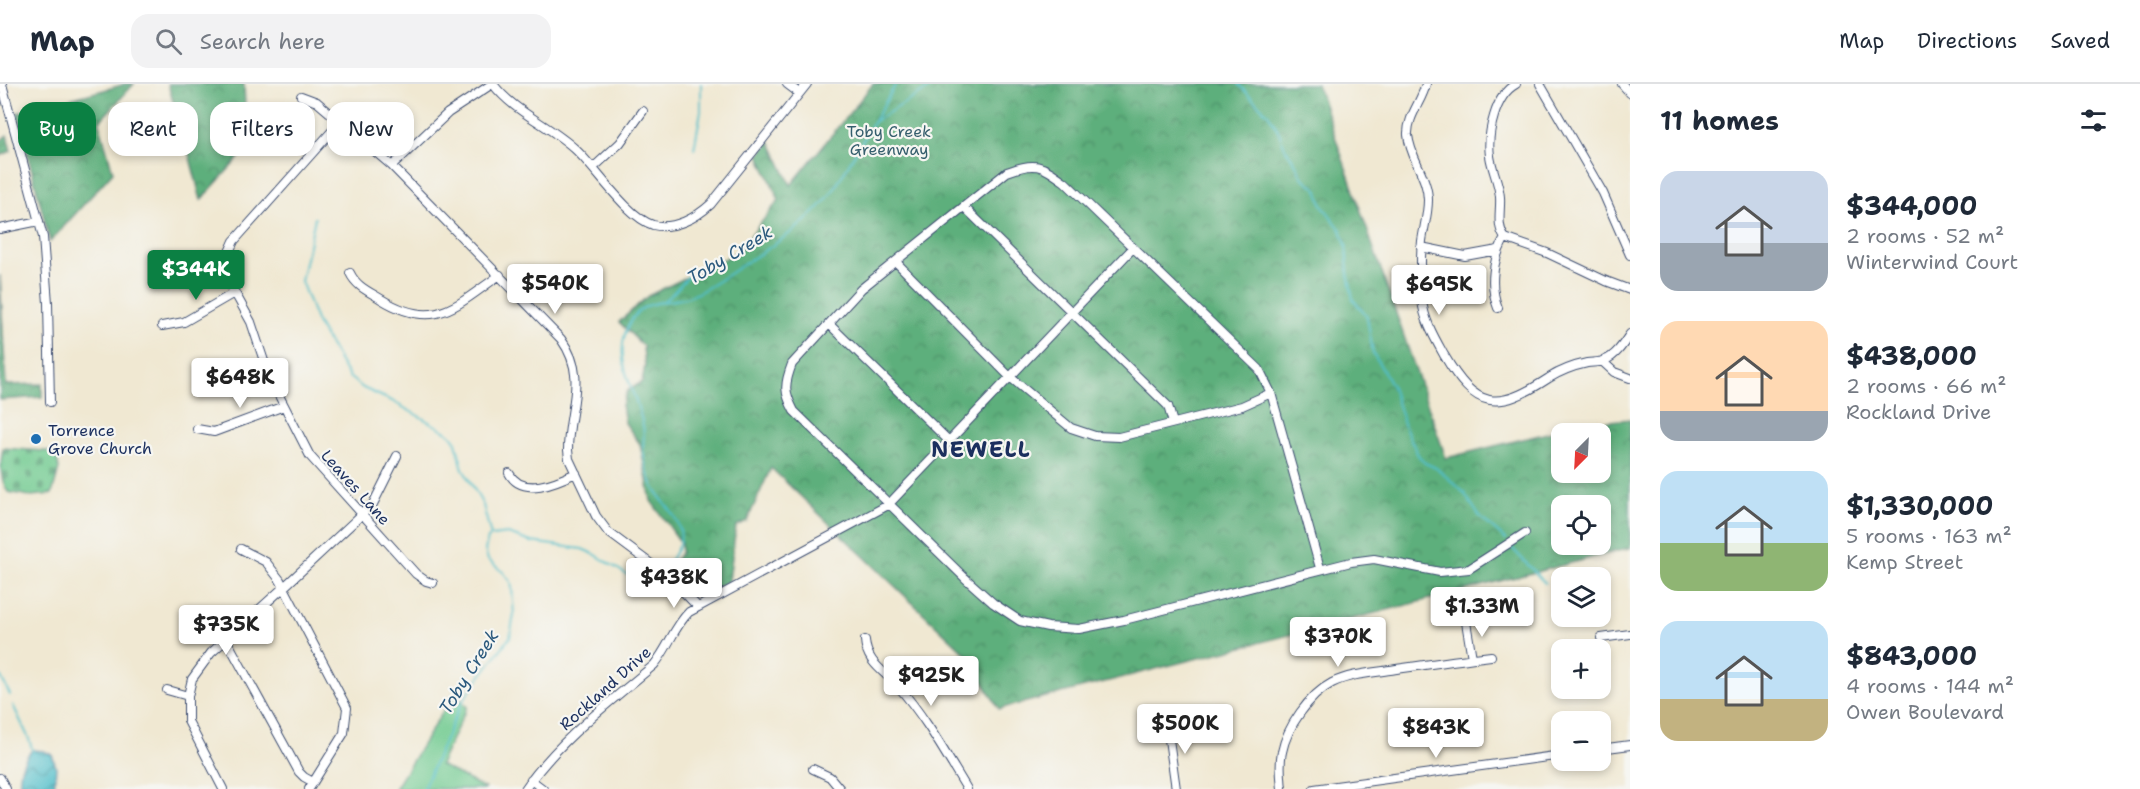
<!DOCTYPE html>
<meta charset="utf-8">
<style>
:root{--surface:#fff;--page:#f2f2f3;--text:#1f2937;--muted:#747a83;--line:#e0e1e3;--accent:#0b8043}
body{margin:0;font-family:"Shantell Sans",sans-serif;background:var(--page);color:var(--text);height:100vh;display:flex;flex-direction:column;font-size:22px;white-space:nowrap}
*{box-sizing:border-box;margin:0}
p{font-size:20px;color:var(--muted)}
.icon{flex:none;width:33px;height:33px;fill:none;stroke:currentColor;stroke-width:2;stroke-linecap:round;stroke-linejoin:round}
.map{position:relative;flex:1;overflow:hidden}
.side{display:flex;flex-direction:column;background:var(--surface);width:510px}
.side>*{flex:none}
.banner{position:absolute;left:18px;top:18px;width:570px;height:54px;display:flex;gap:12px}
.needle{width:39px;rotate:204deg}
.buttons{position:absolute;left:1551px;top:339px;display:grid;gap:12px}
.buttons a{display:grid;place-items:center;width:60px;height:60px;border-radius:12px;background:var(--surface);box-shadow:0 3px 9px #0003;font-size:30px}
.price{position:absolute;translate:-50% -51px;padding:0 14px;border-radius:6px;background:#fff;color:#222;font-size:20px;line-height:39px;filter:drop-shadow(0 2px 3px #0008)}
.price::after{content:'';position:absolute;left:50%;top:36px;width:18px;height:14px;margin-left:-9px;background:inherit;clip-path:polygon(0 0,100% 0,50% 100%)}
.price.selected{background:var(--accent);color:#fff}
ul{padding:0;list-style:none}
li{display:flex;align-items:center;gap:18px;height:150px;padding:0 30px}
li span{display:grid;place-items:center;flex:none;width:168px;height:120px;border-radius:18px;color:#555}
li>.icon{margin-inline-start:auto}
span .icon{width:72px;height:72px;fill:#fffc;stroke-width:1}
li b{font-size:26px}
h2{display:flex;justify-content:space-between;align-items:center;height:72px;padding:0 30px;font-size:26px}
.chip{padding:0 21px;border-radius:18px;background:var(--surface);box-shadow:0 3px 9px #0003;font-size:21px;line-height:54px}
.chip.selected{background:var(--accent);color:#fff}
header{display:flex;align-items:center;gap:36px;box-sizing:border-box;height:84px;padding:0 30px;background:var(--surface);border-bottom:2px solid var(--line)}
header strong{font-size:28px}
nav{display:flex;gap:33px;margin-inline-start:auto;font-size:21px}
.search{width:420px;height:54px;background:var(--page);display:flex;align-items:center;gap:15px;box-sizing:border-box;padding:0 21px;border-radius:18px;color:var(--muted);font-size:22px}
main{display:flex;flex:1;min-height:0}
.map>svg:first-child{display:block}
.green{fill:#72cb91;stroke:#467d78;stroke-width:1.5}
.forest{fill:url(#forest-crowns);stroke:#3c6f6c;stroke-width:1.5;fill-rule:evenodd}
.cemetery{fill:url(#cemetery-stones);stroke:#467d78;stroke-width:1.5}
.water{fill:url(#water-waves);stroke:#367794;stroke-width:1.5}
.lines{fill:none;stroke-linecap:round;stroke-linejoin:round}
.stream{stroke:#52bfca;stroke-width:2}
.minor-casing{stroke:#3b4b6f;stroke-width:10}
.minor{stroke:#fff;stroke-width:8}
.poi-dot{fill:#1f6fb2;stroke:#f6f6f2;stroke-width:2}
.labels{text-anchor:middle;stroke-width:4.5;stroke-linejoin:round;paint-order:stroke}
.park-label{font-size:16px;fill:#355e6d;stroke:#f6f6f2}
.poi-label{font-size:16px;fill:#1b2f5e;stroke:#f6f6f2;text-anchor:start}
.street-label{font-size:16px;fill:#1b2f5e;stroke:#f6f6f2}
.water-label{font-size:18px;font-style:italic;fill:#2c5a7e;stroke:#f6f6f2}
.district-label{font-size:22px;font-weight:bold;letter-spacing:1.5px;fill:#1b2f5e;stroke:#f6f6f2}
</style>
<header>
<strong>Map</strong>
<div class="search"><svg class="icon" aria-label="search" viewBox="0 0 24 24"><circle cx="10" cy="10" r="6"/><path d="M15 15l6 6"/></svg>Search here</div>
<nav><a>Map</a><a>Directions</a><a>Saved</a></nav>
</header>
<main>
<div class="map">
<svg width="1630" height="705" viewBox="0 0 1630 705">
<defs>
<pattern id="forest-crowns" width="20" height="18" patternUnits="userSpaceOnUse" patternTransform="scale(1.5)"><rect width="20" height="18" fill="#5daf7b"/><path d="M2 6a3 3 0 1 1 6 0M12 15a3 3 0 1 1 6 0" fill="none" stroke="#4c8f68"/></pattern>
<pattern id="cemetery-stones" width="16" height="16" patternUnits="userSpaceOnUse" patternTransform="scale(1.5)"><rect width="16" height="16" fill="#72cb91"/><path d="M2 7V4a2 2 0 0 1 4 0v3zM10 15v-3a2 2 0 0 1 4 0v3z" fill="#5da57a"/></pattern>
<pattern id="water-waves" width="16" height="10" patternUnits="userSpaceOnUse" patternTransform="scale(1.5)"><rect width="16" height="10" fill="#52bfca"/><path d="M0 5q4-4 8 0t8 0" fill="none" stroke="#439ca7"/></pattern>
</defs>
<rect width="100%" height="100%" fill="#f6f6f2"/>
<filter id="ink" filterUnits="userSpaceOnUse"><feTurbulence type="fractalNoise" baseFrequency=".0167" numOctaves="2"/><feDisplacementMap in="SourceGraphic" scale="12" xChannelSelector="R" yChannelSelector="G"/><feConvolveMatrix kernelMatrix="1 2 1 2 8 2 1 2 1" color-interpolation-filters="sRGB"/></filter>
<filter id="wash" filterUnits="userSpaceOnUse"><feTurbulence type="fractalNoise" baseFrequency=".008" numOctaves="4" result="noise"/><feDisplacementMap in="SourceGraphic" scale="24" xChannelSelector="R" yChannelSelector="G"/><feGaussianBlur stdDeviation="1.35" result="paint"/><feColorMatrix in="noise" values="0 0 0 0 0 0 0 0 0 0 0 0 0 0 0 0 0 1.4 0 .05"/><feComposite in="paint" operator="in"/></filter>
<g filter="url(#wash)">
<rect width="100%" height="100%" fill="#f0e8d2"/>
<path class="green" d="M454,609L467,623L440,681L486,705H395Z"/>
<path class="forest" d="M126,0H134L99,38L113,88L50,158L17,29Z
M168,0H244L247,65L201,116L176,20L174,21Z
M873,0H1317L1446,374L1588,339L1630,335V464L999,625L967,571L771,384L747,437L736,442L729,497L702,511L669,483L681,469V459L651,417L640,360L625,339L622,321L627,307L642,298L645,282L643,264L644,263L619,238L648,212L738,168L779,116L759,71L770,57L791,101ZM1562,350H1600V388H1562ZM1562,422H1600V460H1562Z
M7,51L11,67L0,72V57Z
M0,191L6,301L42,300V313L0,316Z"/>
<path class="cemetery" d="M3,364L56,368L59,385L52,410L30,412L8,408C0,396 0,380 3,364Z"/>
<path class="water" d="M32,666L44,667L52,671L56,683L54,705H20C19,688 21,679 32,666Z"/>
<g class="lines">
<path class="stream" d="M1238,0L1269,31L1278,46L1285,64L1295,78L1302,93L1317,105L1322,121L1341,146L1346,161L1348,189L1353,215L1367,233L1373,269L1391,300L1405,343L1418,371L1425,379L1436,384L1455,400L1464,409L1480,433L1506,456
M875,37L936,0
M694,65L701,27V0
M315,134L301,197L317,239L349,293L363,304L392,317L447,348L455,355L463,385L483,421L491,452
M661,219L674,208L690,190
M1512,464L1545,499
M665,483C673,474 683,459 680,446C676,428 659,416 652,400C647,389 644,377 643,365C643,357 645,349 643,342C638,311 615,282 625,250C629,238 635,227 647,222C659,216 676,218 691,212C708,205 723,194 738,184C772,162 809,140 833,107L896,0
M0,591L10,611
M13,621L29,655L33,668
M423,705L461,620L470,606L510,553L514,531L512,504L511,498L503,488L488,476L485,466L488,455L491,452L508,450L531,458L582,465L596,471L632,494L645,495L657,491"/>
</g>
</g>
<g filter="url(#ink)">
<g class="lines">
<g class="minor-casing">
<path id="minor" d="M2,0L43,153L48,219L50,318
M493,0C514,28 549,41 575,65C596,84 627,133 653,141C674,146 696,134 711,120L807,0
M787,0L799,9
M1426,0C1422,17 1407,33 1408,51C1410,74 1428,93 1428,116C1428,130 1424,143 1422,157C1420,176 1421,197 1422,216C1424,236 1434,253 1444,271C1476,326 1497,328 1549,294C1562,286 1573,282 1587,279C1593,278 1600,279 1605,276C1616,272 1624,259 1630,250
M1540,0L1603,109L1630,171
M1622,0L1630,9
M301,12L317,18L392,82L561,255C589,294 568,324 568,366L569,375L596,432L608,448L670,494L698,523
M340,38L234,157L229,168L226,182L230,200L251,238L269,292L310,372L416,490L426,497L433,499
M392,82L448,29L492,0
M593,84L620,59L643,27
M964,123L1168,322L1173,339
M0,145L39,137
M1505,154C1496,142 1501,127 1500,113C1499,99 1492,86 1490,72C1487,50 1495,11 1516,0
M1505,154L1547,169L1606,197L1630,206
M1421,163L1465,172L1498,166
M896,178L1010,293L1071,344L1095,352L1119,353L1242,322L1271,309
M350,189C356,202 368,207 381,215C435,248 455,222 500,191
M1498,224C1489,201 1493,174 1505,154
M829,240L949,357
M162,242L184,238L234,209
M1602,277L1614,288L1630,294
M197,345L214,348L284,322
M509,389C522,414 557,398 576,389
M241,465L266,478L280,496L347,624L344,649L309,705
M1320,484L1271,309L1259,285L1065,98C1041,81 1036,77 1007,88L861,205L792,280C784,301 784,308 794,327L965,494L993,519L1020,537L1048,543L1079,545L1124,536L1351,478L1374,475L1440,488L1469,485L1525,449
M1466,538L1472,574
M1601,554L1630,550
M226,555L299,688L304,693L313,698
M865,556C866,577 882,586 896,600C924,631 945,669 967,705
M167,606L188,612
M1167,641L1176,705
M1600,665L1630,661
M813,685L830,693L840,705
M0,694L6,705
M531,696L543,705
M223,705L188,637V612L192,595L211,569L284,503L373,420L397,372
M525,705C559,656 609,619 654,581C669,563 673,544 689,528L888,421L1133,164
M1282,705C1281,693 1279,680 1282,668C1287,643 1309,611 1332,599C1350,590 1371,589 1390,586C1424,581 1457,576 1491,572
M1314,705L1562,671"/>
</g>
<use href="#minor" class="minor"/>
</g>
</g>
<circle class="poi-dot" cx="36" cy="355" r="6"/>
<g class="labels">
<g class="park-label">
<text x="889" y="53">Toby Creek<tspan x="889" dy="18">Greenway</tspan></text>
</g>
<g class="poi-label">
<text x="48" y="352">Torrence<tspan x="48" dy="18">Grove Church</tspan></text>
</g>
<g class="street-label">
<text transform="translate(356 403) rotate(48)" y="6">Leaves Lane</text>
<text transform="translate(605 604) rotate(-42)" y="6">Rockland Drive</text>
</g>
<g class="water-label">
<text transform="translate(730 171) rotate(-31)" y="6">Toby Creek</text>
<text transform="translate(469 588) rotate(-58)" y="6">Toby Creek</text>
</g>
<g class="district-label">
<text x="981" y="373">NEWELL</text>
</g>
</g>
</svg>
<div class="buttons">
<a><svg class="needle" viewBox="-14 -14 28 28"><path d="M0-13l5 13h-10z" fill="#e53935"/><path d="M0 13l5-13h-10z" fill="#747a83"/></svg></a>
<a><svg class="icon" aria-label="locate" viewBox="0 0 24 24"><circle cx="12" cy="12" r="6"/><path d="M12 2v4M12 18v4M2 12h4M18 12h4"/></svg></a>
<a><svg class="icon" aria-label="layers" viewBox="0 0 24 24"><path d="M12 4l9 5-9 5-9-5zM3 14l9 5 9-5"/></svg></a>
<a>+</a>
<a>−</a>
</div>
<b class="price selected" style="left:196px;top:217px">$344K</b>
<b class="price" style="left:555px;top:231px">$540K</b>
<b class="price" style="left:1439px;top:232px">$695K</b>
<b class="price" style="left:240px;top:325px">$648K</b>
<b class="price" style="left:674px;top:525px">$438K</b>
<b class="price" style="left:1482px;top:554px">$1.33M</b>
<b class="price" style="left:226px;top:572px">$735K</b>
<b class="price" style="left:1338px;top:584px">$370K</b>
<b class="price" style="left:931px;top:623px">$925K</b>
<b class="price" style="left:1185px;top:671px">$500K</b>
<b class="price" style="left:1436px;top:675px">$843K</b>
<div class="banner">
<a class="chip selected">Buy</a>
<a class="chip">Rent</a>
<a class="chip">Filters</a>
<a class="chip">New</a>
</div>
</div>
<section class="side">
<h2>11 homes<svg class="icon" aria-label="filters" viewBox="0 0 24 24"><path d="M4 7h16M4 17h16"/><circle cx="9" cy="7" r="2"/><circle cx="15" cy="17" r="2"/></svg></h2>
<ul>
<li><span style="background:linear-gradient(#c9d6e8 60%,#9aa5b1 0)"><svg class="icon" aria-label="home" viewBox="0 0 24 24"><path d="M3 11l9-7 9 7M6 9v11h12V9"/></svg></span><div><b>$344,000</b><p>2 rooms · 52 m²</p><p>Winterwind Court</p></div></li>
<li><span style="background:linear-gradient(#ffd9b3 75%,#9aa5b1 0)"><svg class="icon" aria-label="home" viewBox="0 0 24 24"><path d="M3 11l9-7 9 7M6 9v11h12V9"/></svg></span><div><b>$438,000</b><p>2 rooms · 66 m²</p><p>Rockland Drive</p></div></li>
<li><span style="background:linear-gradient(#bfe0f5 60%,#8fb573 0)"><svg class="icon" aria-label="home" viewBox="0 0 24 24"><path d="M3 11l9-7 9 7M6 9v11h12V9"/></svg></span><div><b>$1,330,000</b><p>5 rooms · 163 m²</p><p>Kemp Street</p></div></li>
<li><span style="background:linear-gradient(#bfe0f5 65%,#c2b280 0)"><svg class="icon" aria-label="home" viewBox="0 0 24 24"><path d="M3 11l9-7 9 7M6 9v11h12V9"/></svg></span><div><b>$843,000</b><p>4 rooms · 144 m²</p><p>Owen Boulevard</p></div></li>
</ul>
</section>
</main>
